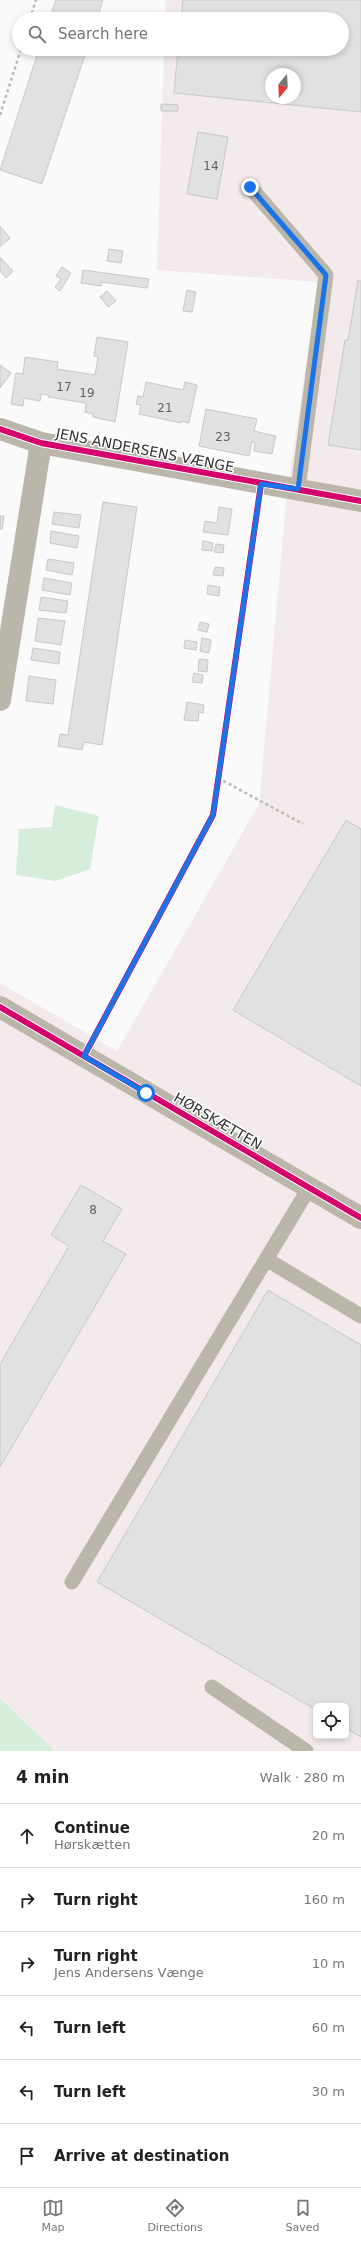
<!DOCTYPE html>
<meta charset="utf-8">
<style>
body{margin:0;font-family:"DejaVu Sans",sans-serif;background:#f2f2f2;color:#222}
.controls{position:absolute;right:12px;bottom:12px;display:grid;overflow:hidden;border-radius:6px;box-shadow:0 2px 6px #0003}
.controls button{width:36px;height:36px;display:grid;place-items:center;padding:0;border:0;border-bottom:1px solid #e0e0e0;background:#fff;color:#222;font:20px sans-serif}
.compass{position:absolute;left:265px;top:68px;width:36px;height:36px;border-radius:50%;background:#fff;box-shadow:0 2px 6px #0003;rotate:198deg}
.stop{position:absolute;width:12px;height:12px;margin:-9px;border:3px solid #1a73e8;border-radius:50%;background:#fff}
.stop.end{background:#1a73e8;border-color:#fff;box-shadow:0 1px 4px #0008}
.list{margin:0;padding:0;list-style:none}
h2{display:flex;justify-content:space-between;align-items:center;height:52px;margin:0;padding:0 16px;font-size:17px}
h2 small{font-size:13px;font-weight:400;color:#767676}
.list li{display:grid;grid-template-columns:26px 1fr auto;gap:12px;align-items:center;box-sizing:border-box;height:64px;padding:0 16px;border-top:1px solid #e0e0e0}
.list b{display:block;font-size:15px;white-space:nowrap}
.list p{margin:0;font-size:13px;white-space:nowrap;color:#767676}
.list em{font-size:13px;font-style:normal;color:#767676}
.icon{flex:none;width:22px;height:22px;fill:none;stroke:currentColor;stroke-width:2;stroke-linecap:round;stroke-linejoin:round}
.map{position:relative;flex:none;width:361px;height:1751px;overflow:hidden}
.search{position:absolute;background:#fff;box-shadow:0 2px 6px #0003;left:12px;right:12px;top:12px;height:44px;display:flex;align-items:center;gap:10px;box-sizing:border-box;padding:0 14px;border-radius:22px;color:#767676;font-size:15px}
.sheet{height:436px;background:#fff}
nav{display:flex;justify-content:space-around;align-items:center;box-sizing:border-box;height:56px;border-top:1px solid #e0e0e0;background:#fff;font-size:11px;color:#767676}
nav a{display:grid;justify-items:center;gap:2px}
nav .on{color:#79797a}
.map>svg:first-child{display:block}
.industrial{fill:#f3eaeb;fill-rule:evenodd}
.green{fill:#d6edda}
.building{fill:#e1e1e2;stroke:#c8c8c9;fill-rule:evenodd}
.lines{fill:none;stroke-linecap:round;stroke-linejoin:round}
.path{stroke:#bab9b3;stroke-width:2.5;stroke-dasharray:3 3;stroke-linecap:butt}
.service{stroke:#bbb6aa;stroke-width:15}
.minor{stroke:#bbb6aa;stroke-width:22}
.cycleway-casing{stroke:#fff;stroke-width:8}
.cycleway{stroke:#d6006c;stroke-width:6}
.route{stroke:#1a73e8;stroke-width:5}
.labels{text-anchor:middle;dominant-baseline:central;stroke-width:3;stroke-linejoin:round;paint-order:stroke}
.number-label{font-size:12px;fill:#606061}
.street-label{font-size:14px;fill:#343435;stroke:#fff}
</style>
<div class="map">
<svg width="361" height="1751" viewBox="0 0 361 1751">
<rect width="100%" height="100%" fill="#fafafb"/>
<path class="industrial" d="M 166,0 L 361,0 L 361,1751 L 55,1751 L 0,1697 L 0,983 L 117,1051 L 259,804 L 287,492 L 318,282 L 157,270 L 164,49 L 342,49 L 342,19 L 165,19 ZM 271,74 L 295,74 L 295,98 L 271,98 ZM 316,1706 L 346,1706 L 346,1736 L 316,1736 Z"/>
<path class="green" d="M 55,805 L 99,816 L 90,869 L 55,881 L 16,875 L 19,829 L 52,827 Z
M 0,1698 L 55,1751 L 0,1751 Z"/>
<path class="building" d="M 56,0 L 103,0 L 97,19 L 49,19 Z
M 183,0 L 361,0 L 361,112 L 174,93 L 178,49 L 342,49 L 342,19 L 181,19 ZM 271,74 L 295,74 L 295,98 L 271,98 Z
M 39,49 L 87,49 L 42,184 L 0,170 Z
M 161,104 L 178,105 L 178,111 L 161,111 Z
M 198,132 L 228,137 L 217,199 L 187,194 Z
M 0,226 L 10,238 L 0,247 Z
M 109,249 L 123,251 L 121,263 L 107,261 Z
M 0,257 L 13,271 L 6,278 L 0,271 Z
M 62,267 L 71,273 L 60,291 L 55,287 L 61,279 L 56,276 Z
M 83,270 L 149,279 L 147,288 L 101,282 L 101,286 L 81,283 Z
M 358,280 L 361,281 L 361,450 L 328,445 L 345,340 L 348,340 Z
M 187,290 L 196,292 L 192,312 L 183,311 Z
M 107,291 L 116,301 L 108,307 L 100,297 Z
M 97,337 L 128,342 L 115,422 L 93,417 L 93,414 L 85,412 L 86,403 L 48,397 L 49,395 L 41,394 L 40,401 L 24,398 L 23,406 L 11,404 L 16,373 L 23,374 L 25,357 L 58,362 L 57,369 L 95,375 L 98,357 L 94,356 Z
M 0,365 L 11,373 L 0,388 Z
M 146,382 L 183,390 L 185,382 L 197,385 L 189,423 L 181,421 L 181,423 L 139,414 L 141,405 L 136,404 L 138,396 L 143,397 Z
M 206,409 L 257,419 L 254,431 L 276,436 L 272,454 L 254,451 L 255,443 L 252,442 L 249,456 L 199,446 Z
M 103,502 L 137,507 L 102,745 L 84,742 L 82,750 L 58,746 L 60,734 L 68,735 Z
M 219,507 L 232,509 L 228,535 L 203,532 L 205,521 L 217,523 Z
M 54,512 L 81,515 L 79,528 L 52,524 Z
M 0,516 L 4,516 L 2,529 L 0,529 Z
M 51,531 L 79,536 L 77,548 L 50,543 Z
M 203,541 L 213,543 L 212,551 L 202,550 Z
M 216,544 L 224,545 L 223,553 L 214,552 Z
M 48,559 L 74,563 L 72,575 L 46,570 Z
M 215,567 L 224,568 L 223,576 L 213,575 Z
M 44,578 L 72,583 L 70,595 L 42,590 Z
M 208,585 L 220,587 L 219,596 L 207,594 Z
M 41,597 L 68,601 L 66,613 L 39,610 Z
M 38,618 L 65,621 L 61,645 L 35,641 Z
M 200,622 L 209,624 L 207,632 L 198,630 Z
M 202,638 L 211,640 L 209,653 L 200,651 Z
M 185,640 L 197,642 L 196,650 L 184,648 Z
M 33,648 L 60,652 L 59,664 L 31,660 Z
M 199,659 L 208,660 L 207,672 L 198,671 Z
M 194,673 L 203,675 L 202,683 L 192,682 Z
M 29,676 L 56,680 L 53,704 L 26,701 Z
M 187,702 L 204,705 L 203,713 L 199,712 L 198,721 L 184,720 Z
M 346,820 L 361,829 L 361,1086 L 233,1010 Z
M 81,1185 L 122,1209 L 103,1241 L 126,1254 L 0,1467 L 0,1364 L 69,1246 L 51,1235 Z
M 268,1290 L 361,1345 L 361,1737 L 346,1728 L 346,1706 L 316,1706 L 316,1710 L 97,1582 Z"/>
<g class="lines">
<path class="path" d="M 30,19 L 36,0
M 0,115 L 21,49
M 218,778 L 303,824"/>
<path class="service" d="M 250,187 L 326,275 L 298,489
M 266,1259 L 361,1316
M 72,1582 L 309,1188
M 212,1687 L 306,1751"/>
<path class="minor" d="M 0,429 L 41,443 L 361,501
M 0,700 L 41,443
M 0,1007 L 361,1218"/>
<g class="cycleway-casing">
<path id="cycleway" d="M 0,429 L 41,443 L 361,501
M 0,1007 L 361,1218
M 84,1056 L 213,815 L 261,484"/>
</g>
<use href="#cycleway" class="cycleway"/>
</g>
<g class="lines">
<path class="route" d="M 146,1093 L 84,1056 L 213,815 L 261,484 L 298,489 L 326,275 L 250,187"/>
</g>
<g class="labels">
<g class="number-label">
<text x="211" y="166">14</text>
<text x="64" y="387">17</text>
<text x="87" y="393">19</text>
<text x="165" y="408">21</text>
<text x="223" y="437">23</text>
<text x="93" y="1210">8</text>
</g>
<g class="street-label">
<text transform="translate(145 450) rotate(11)">JENS ANDERSENS VÆNGE</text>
<text transform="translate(218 1121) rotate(30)">HØRSKÆTTEN</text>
</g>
</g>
</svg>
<div class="controls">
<button><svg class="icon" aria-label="locate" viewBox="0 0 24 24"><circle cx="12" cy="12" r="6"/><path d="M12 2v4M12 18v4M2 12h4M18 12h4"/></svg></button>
</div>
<svg class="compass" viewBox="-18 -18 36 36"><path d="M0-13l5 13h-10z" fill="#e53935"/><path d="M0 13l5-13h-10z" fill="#767676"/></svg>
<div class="stop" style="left:146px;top:1093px"></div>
<div class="stop end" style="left:250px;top:187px"></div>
<div class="search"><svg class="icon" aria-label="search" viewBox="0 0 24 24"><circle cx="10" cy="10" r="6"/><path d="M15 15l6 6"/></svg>Search here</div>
</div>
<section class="sheet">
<h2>4 min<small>Walk · 280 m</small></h2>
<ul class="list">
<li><svg class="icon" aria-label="ahead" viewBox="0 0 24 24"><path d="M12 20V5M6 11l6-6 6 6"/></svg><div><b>Continue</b><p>Hørskætten</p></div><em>20 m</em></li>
<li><svg class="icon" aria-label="right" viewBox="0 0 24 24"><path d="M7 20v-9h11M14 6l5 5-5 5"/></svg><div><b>Turn right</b></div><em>160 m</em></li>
<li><svg class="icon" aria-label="right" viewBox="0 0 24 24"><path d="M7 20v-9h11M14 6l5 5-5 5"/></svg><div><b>Turn right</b><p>Jens Andersens Vænge</p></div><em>10 m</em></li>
<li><svg class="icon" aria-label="left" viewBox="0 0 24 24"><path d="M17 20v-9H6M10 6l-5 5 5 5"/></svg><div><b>Turn left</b></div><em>60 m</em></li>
<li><svg class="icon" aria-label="left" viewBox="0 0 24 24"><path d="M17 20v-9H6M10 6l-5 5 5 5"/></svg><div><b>Turn left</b></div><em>30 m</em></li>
<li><svg class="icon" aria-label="arrive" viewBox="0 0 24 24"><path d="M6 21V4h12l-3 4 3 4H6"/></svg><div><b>Arrive at destination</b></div></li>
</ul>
</section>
<nav>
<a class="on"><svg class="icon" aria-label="map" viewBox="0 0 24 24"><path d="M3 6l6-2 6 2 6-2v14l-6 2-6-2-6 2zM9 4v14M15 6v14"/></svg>Map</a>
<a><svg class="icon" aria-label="directions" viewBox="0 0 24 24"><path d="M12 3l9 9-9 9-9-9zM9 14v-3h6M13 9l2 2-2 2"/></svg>Directions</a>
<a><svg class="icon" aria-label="saved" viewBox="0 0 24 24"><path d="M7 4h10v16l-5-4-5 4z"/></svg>Saved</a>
</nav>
